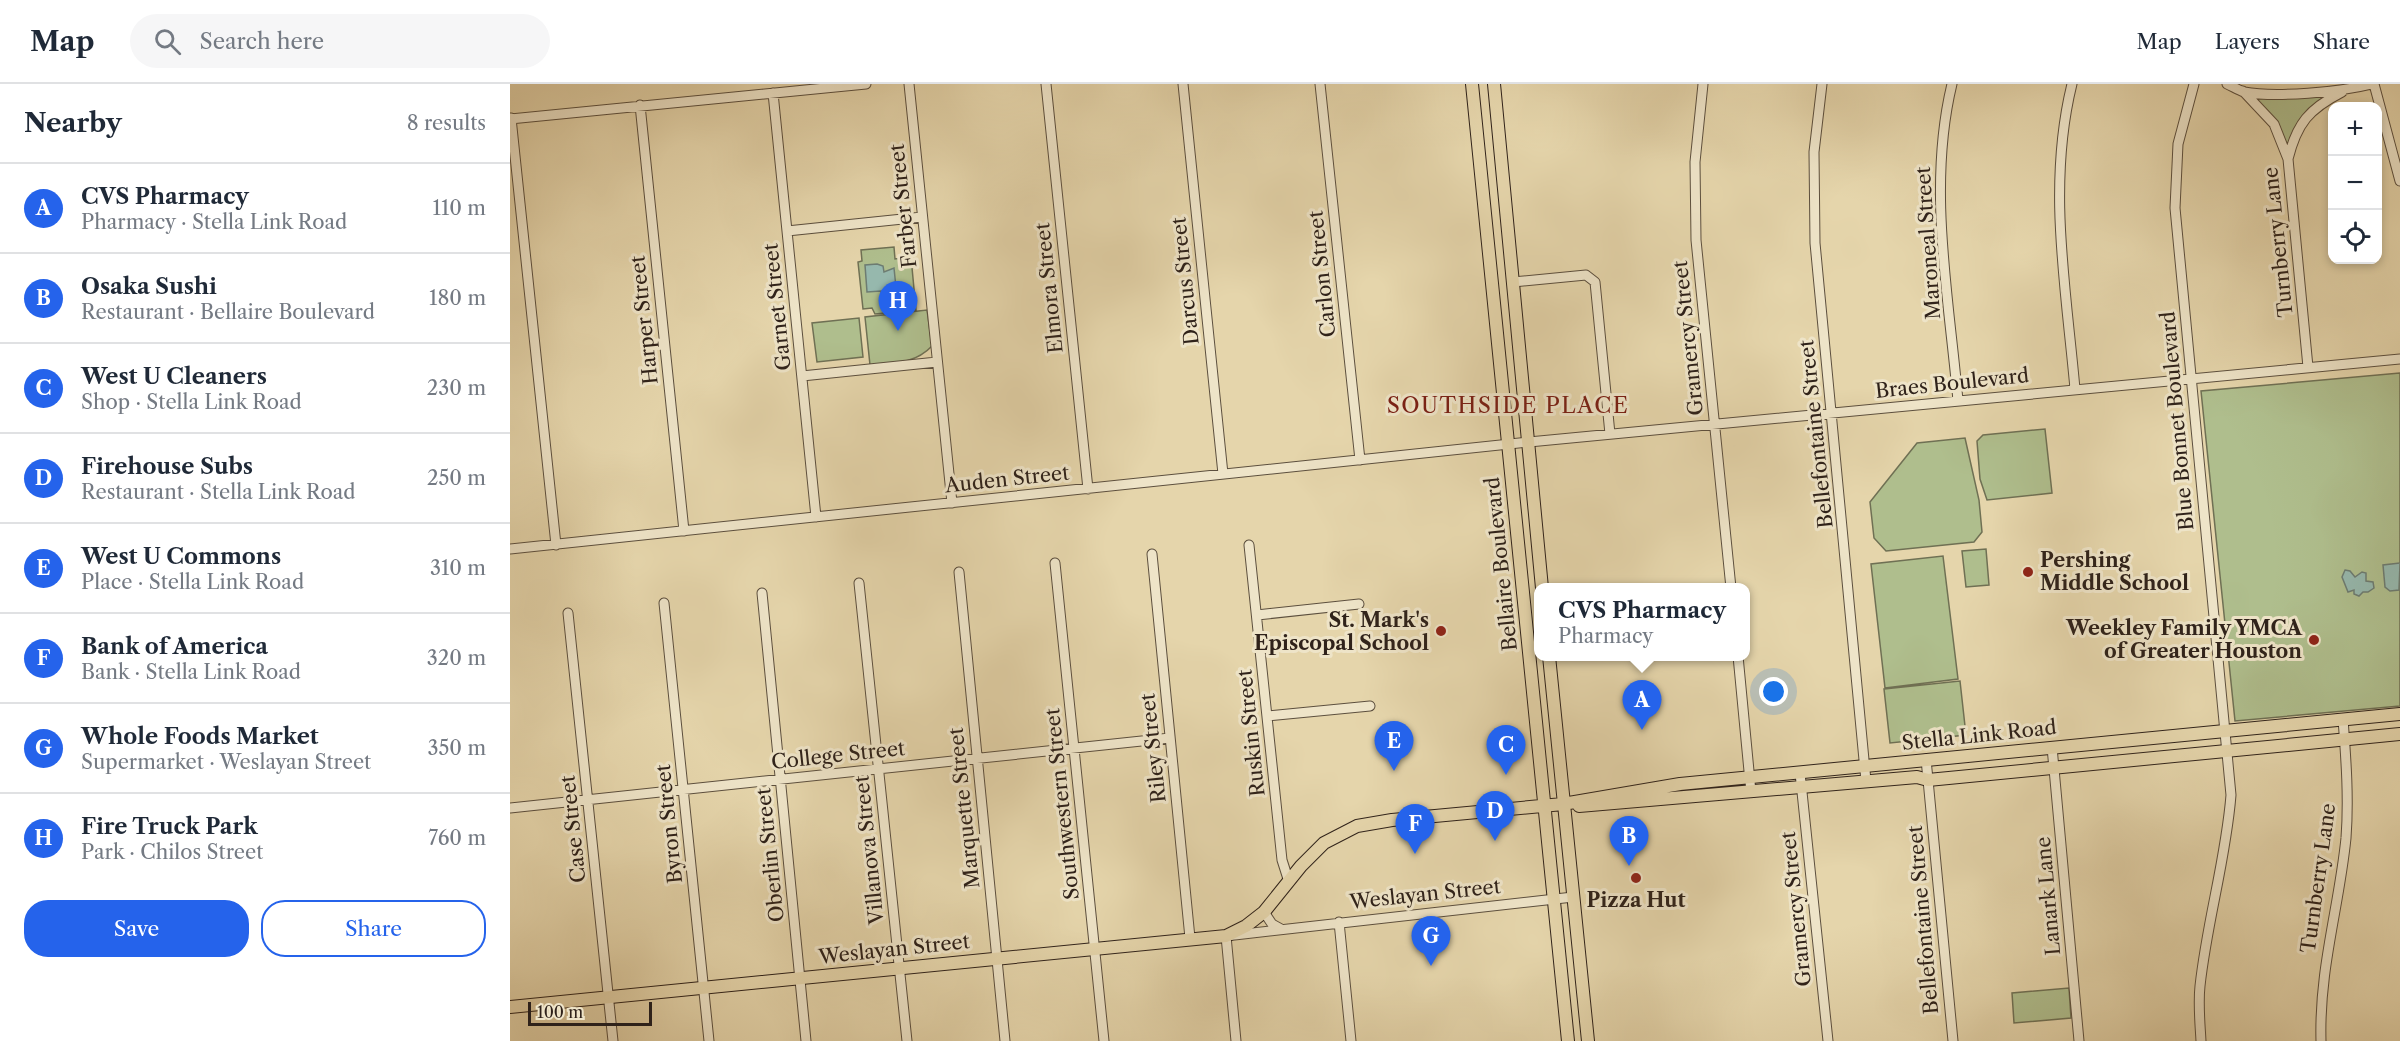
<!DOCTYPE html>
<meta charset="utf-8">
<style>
body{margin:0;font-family:"Libre Caslon Text",serif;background:#f6f6f7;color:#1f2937}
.controls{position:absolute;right:18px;top:18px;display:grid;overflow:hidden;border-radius:12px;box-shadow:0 3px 9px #0003}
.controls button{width:54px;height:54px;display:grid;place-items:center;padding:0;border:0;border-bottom:2px solid #e0e1e3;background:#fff;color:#1f2937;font:30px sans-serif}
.scale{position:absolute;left:18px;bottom:15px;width:124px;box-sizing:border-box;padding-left:6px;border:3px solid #2f221a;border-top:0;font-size:16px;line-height:21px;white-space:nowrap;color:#2f221a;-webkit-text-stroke:4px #eee4c8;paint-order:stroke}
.you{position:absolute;left:1264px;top:608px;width:21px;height:21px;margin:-15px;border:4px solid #fff;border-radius:50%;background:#1a73e8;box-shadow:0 0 0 9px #1a73e833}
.badge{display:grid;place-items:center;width:39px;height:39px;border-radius:50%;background:#2563eb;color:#fff;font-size:20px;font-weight:700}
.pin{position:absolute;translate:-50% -50px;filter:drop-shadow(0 2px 3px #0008)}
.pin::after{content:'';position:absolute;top:32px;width:21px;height:18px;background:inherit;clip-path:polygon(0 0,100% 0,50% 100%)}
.popup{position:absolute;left:1024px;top:499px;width:216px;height:78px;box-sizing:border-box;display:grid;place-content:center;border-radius:12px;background:#fff;filter:drop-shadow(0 2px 4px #0005);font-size:20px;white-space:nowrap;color:#747a83}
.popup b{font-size:22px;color:#1f2937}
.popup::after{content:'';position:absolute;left:50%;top:100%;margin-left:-12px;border:12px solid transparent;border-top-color:#fff}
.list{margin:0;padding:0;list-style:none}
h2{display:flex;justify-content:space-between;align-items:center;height:78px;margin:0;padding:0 24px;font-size:26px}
h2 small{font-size:20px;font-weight:400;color:#747a83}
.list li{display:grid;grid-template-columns:39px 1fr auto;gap:18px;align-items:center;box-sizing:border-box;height:90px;padding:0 24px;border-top:2px solid #e0e1e3}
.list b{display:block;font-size:22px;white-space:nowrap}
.list p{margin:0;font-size:20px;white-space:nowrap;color:#747a83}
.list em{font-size:20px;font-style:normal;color:#747a83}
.actions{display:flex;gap:12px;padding:18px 24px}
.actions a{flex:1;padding:14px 0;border:2px solid #2563eb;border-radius:24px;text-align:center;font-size:21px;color:#2563eb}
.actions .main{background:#2563eb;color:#fff}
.icon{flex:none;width:33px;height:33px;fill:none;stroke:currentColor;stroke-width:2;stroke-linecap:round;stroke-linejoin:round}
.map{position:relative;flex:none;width:1890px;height:957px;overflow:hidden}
header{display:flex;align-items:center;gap:36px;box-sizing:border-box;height:84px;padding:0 30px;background:#fff;border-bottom:2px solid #e0e1e3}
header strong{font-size:28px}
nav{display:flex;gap:33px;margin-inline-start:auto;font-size:21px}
.search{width:420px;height:54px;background:#f6f6f7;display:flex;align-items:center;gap:15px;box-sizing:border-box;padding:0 21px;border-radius:33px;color:#747a83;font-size:22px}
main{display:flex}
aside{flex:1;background:#fff}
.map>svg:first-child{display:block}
.green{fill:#afbe8d;stroke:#6f7054;stroke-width:1.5}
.water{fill:#96b8ad;stroke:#6d7c72;stroke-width:1.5}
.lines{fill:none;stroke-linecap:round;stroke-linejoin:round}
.minor-casing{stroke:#5c4f3e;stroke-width:11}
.major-casing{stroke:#2f221a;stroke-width:14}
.minor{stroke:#eee4c8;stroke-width:9}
.major{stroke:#e5d5ab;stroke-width:12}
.poi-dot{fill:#8f2418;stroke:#eee4c8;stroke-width:2}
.labels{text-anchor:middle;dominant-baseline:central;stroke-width:6;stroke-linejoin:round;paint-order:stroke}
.street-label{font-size:20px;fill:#2f221a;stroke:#eee4c8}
.poi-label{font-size:20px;font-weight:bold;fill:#2f221a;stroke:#eee4c8;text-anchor:end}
.quarter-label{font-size:22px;letter-spacing:1.5px;fill:#7a1f14;stroke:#eee4c8}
</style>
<header>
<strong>Map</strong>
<div class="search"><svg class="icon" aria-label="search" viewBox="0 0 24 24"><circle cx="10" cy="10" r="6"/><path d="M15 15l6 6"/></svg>Search here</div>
<nav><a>Map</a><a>Layers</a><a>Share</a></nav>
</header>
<main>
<aside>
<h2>Nearby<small>8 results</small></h2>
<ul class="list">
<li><span class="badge">A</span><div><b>CVS Pharmacy</b><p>Pharmacy · Stella Link Road</p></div><em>110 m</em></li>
<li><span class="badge">B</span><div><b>Osaka Sushi</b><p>Restaurant · Bellaire Boulevard</p></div><em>180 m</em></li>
<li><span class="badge">C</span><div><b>West U Cleaners</b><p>Shop · Stella Link Road</p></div><em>230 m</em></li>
<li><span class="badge">D</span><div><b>Firehouse Subs</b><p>Restaurant · Stella Link Road</p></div><em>250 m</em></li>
<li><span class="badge">E</span><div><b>West U Commons</b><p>Place · Stella Link Road</p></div><em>310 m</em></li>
<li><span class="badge">F</span><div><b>Bank of America</b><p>Bank · Stella Link Road</p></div><em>320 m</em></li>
<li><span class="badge">G</span><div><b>Whole Foods Market</b><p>Supermarket · Weslayan Street</p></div><em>350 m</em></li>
<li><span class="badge">H</span><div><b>Fire Truck Park</b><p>Park · Chilos Street</p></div><em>760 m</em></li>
</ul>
<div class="actions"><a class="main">Save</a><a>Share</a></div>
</aside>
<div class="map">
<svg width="1890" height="957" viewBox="0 0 1890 957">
<rect width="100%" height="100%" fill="#e5d5ab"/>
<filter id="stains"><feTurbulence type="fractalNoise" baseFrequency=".00333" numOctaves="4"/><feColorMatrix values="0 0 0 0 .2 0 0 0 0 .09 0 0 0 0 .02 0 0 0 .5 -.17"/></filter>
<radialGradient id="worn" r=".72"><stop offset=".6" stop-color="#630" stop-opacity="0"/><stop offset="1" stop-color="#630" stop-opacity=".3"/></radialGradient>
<path class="green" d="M 1834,7 L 1801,27 L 1778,75 L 1771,56 L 1733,8 Z
M 384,163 L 385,175 L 401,173 L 406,226 L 365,230 L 362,224 L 353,225 L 348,178 L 352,177 L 351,166 Z
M 417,226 L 422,262 C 405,280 384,279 360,281 L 355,233 Z
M 349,234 L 353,273 L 307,278 L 302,239 Z
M 1890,289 L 1890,622 L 1725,637 L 1691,307 Z
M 1535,345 L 1542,409 L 1477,416 L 1470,395 L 1467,357 L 1473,351 Z
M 1455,354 L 1469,416 L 1472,448 L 1464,458 L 1376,467 L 1364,454 L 1360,418 L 1407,359 Z
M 1476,465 L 1479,501 L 1456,503 L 1452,467 Z
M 1433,472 L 1448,595 L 1375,604 L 1361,480 Z
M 1450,597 L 1456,651 L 1380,659 L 1374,605 Z
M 1559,904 L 1561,934 L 1504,939 L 1502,909 Z"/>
<path class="water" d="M 367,180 L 373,182 L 374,188 L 384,184 L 387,213 L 372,215 L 371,207 L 357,208 L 355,181 Z
M 1890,479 L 1889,506 L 1880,507 L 1875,503 L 1873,481 Z
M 1835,486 L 1840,487 L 1845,493 L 1852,488 L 1856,489 L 1856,497 L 1863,498 L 1864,504 L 1858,508 L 1853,508 L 1849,512 L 1844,510 L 1844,506 L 1838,508 L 1832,493 Z"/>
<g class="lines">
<g class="minor-casing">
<path id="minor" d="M 399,0 L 442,419
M 536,0 L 578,405
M 673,0 L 713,390
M 810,0 L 850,376
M 1193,0 L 1185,78 L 1186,156 L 1221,504
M 1312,0 L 1304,68 L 1305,159 L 1356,697
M 1442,0 C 1417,103 1439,213 1448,317
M 1562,0 C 1537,101 1556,203 1565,305
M 1684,0 L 1668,60 L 1665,124 L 1721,711 C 1716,775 1697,837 1690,902 C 1688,920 1690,939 1691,957
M 1717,0 C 1722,2 1728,6 1734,8 C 1766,14 1830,8 1862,0
M 1864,0 L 1890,97
M 1733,7 L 1764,40 L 1778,75 L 1798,283
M 263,9 L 306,433
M 130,21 L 174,447
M 1,34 L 46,461
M 0,35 L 356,0
M 1778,75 C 1787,39 1799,25 1832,8
M 277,147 L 412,133
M 1003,198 L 1076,191 L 1085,198 L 1100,350
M 292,292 L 427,278
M 739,461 L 772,776 L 779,798
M 0,465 L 1019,358 L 1890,275
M 642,470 L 680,854
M 545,479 L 594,957
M 449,488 L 495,957
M 349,499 L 397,957
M 252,509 L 296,957
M 154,519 L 199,957
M 58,529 L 103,957
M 747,531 L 849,520
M 1228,572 L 1241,708
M 757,632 L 860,622
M 1542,663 L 1569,957
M 1416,675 L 1443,957
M 1290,689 L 1318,957
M 0,724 L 660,654
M 754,828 L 762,840 L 771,845
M 829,838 L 841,957
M 726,957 L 716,852 L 1063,813
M 1811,957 C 1809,884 1829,824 1836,754 C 1839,714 1836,675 1833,635"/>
</g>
<g class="major-casing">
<path id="major" d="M 962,0 L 1058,957
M 984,0 L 1032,504
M 1039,572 L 1078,957
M 1069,722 L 1407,693 L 1418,696 L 1890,650
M 0,923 L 716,852 L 736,842 L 754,828 L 791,782 L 814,759 L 847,742 L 882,736 L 1053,720 L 1170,700 L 1890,630"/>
</g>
<use href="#minor" class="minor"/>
<use href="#major" class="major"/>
</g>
<g class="poi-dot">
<circle cx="1518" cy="488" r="6"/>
<circle cx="931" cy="547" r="6"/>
<circle cx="1804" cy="556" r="6"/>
<circle cx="1126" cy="794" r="6"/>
</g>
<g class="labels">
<g class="street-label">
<text transform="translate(393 122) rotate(-96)">Farber Street</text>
<text transform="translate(1768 158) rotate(-96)">Turnberry Lane</text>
<text transform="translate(1418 159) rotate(-94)">Maroneal Street</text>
<text transform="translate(812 190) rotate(-96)">Carlon Street</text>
<text transform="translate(675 197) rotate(-96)">Darcus Street</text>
<text transform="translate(539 204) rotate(-96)">Elmora Street</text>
<text transform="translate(267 223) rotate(-96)">Garnet Street</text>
<text transform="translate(134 236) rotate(-96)">Harper Street</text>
<text transform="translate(1178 254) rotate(-96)">Gramercy Street</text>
<text transform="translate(1442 299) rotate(-6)">Braes Boulevard</text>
<text transform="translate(1667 337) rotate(-95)">Blue Bonnet Boulevard</text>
<text transform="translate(1306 350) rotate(-96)">Bellefontaine Street</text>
<text transform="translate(497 395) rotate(-6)">Auden Street</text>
<text transform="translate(991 480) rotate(-96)">Bellaire Boulevard</text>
<text transform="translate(741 649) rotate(-96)">Ruskin Street</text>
<text transform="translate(1469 651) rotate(-6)">Stella Link Road</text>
<text transform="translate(643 664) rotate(-96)">Riley Street</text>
<text transform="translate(328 671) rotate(-6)">College Street</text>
<text transform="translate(552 720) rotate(-96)">Southwestern Street</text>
<text transform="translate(454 724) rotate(-96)">Marquette Street</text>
<text transform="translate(159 740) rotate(-96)">Byron Street</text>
<text transform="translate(63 745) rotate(-96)">Case Street</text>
<text transform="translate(359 766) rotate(-96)">Villanova Street</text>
<text transform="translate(260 771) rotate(-96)">Oberlin Street</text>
<text transform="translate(1808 794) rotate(-82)">Turnberry Lane</text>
<text transform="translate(915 810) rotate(-6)">Weslayan Street</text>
<text transform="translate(1538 812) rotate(-95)">Lanark Lane</text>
<text transform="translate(1286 825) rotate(-96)">Gramercy Street</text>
<text transform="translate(1413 836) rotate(-95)">Bellefontaine Street</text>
<text transform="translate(384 865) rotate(-6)">Weslayan Street</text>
</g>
<g class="poi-label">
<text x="1530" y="476" text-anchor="start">Pershing<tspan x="1530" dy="23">Middle School</tspan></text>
<text x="919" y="536">St. Mark's<tspan x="919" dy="23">Episcopal School</tspan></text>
<text x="1792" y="544">Weekley Family YMCA<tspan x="1792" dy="23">of Greater Houston</tspan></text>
<text x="1126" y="816" text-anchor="middle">Pizza Hut</text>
</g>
<g class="quarter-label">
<text x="998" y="321">SOUTHSIDE PLACE</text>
</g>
</g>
<rect width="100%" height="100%" filter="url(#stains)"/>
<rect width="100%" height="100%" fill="url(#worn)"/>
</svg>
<div class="controls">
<button>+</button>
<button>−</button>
<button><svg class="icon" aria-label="locate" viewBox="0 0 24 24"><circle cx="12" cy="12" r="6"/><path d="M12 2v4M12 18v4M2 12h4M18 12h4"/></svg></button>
</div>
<div class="scale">100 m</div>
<div class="you"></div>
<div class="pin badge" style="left:1132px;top:646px">A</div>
<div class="popup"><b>CVS Pharmacy</b>Pharmacy</div>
<div class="pin badge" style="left:1119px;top:782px">B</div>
<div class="pin badge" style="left:996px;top:691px">C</div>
<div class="pin badge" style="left:985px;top:757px">D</div>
<div class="pin badge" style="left:884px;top:687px">E</div>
<div class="pin badge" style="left:905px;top:770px">F</div>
<div class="pin badge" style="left:921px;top:882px">G</div>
<div class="pin badge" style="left:388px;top:247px">H</div>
</div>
</main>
